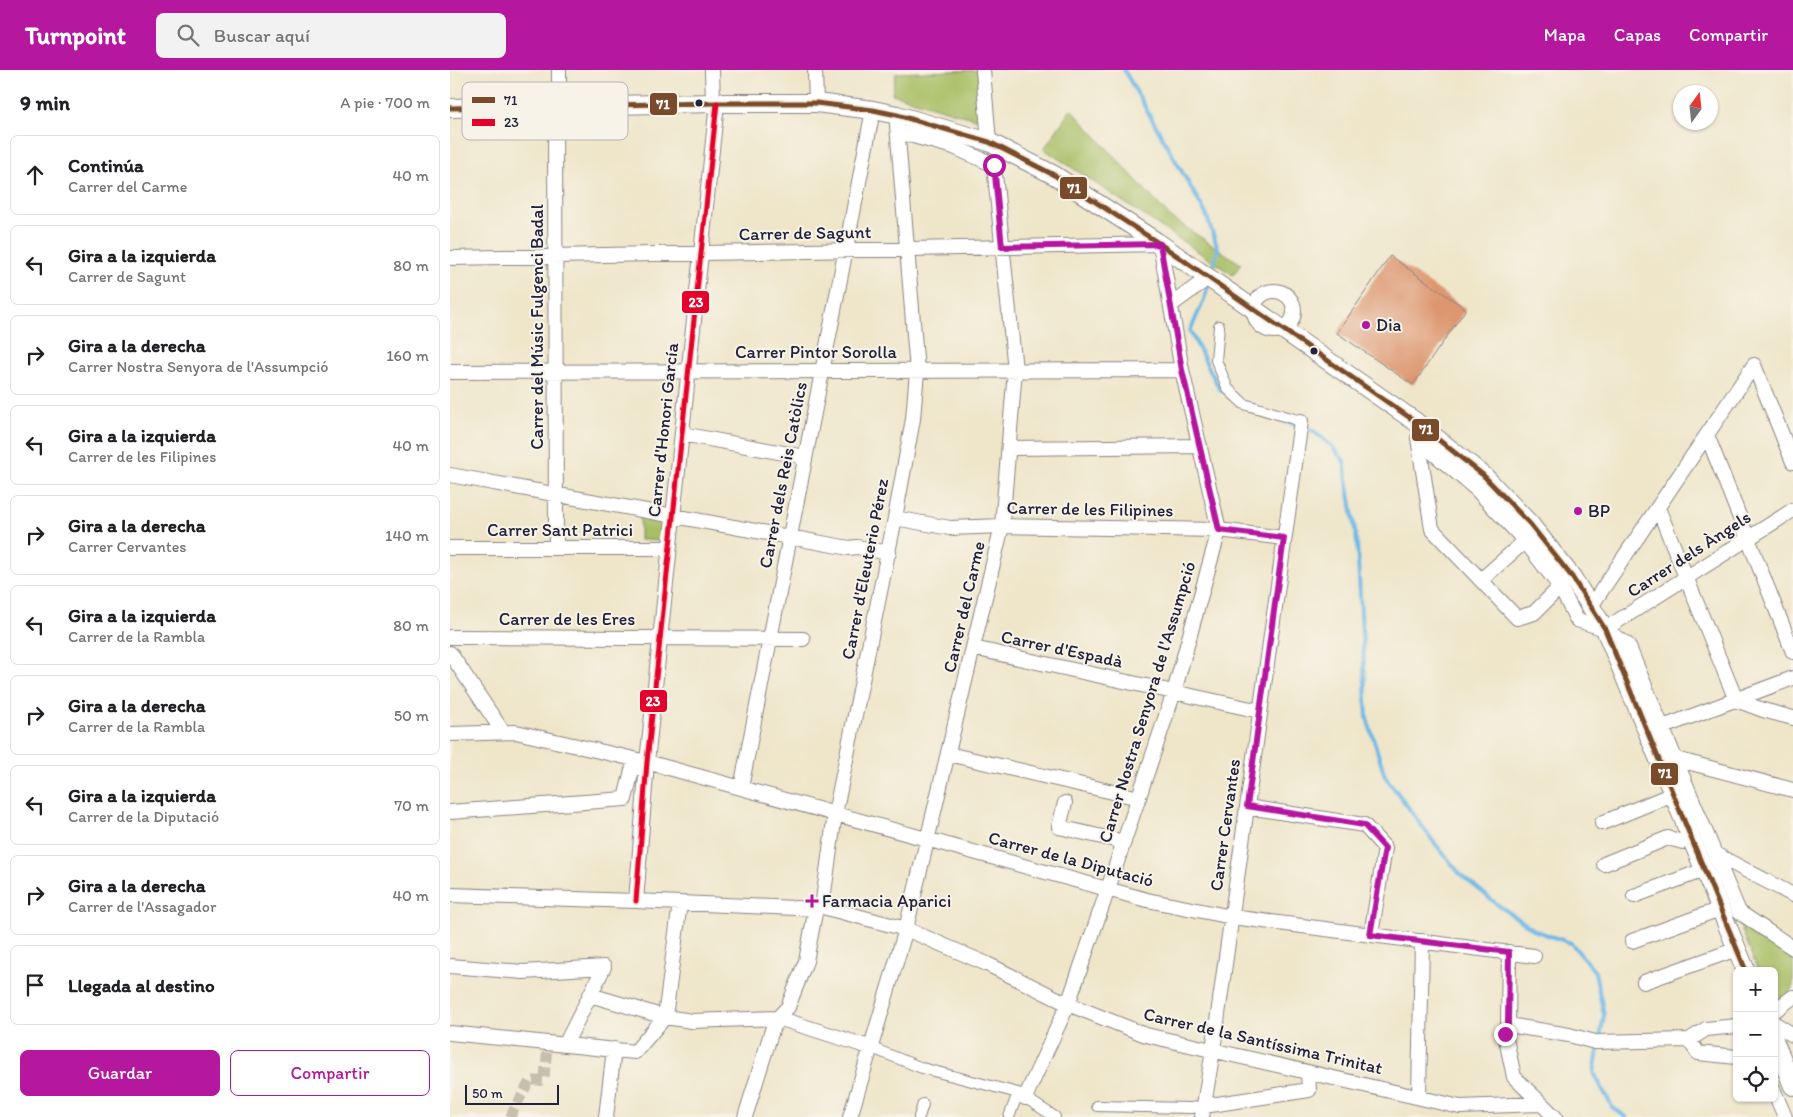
<!DOCTYPE html>
<html lang="es">
<meta charset="utf-8">
<style>
body{margin:0;font-family:Itim,sans-serif;background:#f2f2f2;color:#202124}
.controls{position:absolute;right:15px;bottom:15px;display:grid;overflow:hidden;border-radius:8px;box-shadow:0 1px 4px #0004}
.controls button{width:45px;height:45px;display:grid;place-items:center;padding:0;border:0;border-bottom:1px solid #e0e0e0;background:#fff;color:#202124;font:25px sans-serif}
.compass{position:absolute;left:1223px;top:15px;width:45px;height:45px;border-radius:50%;background:#fff;box-shadow:0 1px 4px #0004;rotate:15deg}
.scale{position:absolute;left:15px;bottom:12px;width:94px;box-sizing:border-box;padding-left:5px;border:2px solid #22223b;border-top:0;font-size:14px;line-height:18px;white-space:nowrap;color:#22223b;-webkit-text-stroke:4px #f7f3e8;paint-order:stroke}
.stop{position:absolute;width:15px;height:15px;margin:-11px;border:4px solid #b5179e;border-radius:50%;background:#fff}
.stop.end{background:#b5179e;border-color:#fff;box-shadow:0 1px 5px #0008}
.list{margin:0;padding:0;list-style:none}
h2{display:flex;justify-content:space-between;align-items:center;height:65px;margin:0;padding:0 20px;font-size:21px}
h2 small{font-size:16px;font-weight:400;color:#757577}
.list li{display:grid;grid-template-columns:32px 1fr auto;gap:15px;align-items:center;box-sizing:border-box;height:80px;margin:0 10px 10px;padding:0 10px;border:1px solid #e0e0e0;border-radius:8px}
.list b{display:block;font-size:19px;white-space:nowrap}
.list p{margin:0;font-size:16px;white-space:nowrap;color:#757577}
.list em{font-size:16px;font-style:normal;color:#757577}
.actions{display:flex;gap:10px;padding:15px 20px}
.actions a{flex:1;padding:11px 0;border:1px solid #b5179e;border-radius:8px;text-align:center;font-size:18px;color:#b5179e}
.actions .main{background:#b5179e;color:#fff}
.icon{flex:none;width:28px;height:28px;fill:none;stroke:currentColor;stroke-width:2;stroke-linecap:round;stroke-linejoin:round}
.map{position:relative;flex:none;width:1343px;height:1047px;overflow:hidden}
header{display:flex;align-items:center;gap:30px;box-sizing:border-box;height:70px;padding:0 25px;background:#b5179e;color:#fff}
header strong{font-size:24px}
nav{display:flex;gap:28px;margin-inline-start:auto;font-size:18px}
.search{width:350px;height:45px;background:#f2f2f2;display:flex;align-items:center;gap:12px;box-sizing:border-box;padding:0 18px;border-radius:8px;color:#757577;font-size:19px}
main{display:flex}
aside{flex:1;background:#fff}
.map>svg:first-child{display:block}
.green{fill:#a7be63;stroke:#64704f}
.lines{fill:none;stroke-linecap:round;stroke-linejoin:round}
.stream{stroke:#6eb8e6;stroke-width:4}
.building{fill:#dd9670}
.pedestrian-tunnel{stroke:#c6bfad;stroke-width:10;stroke-dasharray:10 5;stroke-linecap:butt}
.pedestrian-casing{stroke:#888482;stroke-width:12}
.minor-casing{stroke:#888482;stroke-width:16}
.tertiary-casing{stroke:#888482;stroke-width:20}
.pedestrian{stroke:#fff;stroke-width:10}
.minor{stroke:#fff;stroke-width:14}
.tertiary{stroke:#fff;stroke-width:18}
.bus-1-casing{stroke:#f7f3e8;stroke-width:9}
.bus-2-casing{stroke:#f7f3e8;stroke-width:9}
.bus-1{stroke:#7a4b2a;stroke-width:5}
.bus-2{stroke:#e4002b;stroke-width:5}
.route{stroke:#b5179e;stroke-width:6}
.bus-dot{fill:#22223b;stroke:#f7f3e8;stroke-width:2}
.poi-dot{fill:#b5179e;stroke:#f7f3e8;stroke-width:2}
.labels{text-anchor:middle;dominant-baseline:central;stroke-width:4;stroke-linejoin:round;paint-order:stroke}
.street-label{font-size:18px;fill:#22223b;stroke:#f7f3e8}
.poi-label{font-size:18px;fill:#22223b;stroke:#f7f3e8;text-anchor:start}
.key{fill:#f7f3e8;stroke:#b7b4b4;stroke-width:1}
.key-label{font-size:14px;fill:#22223b}
.line-badge{stroke:#f7f3e8;stroke-width:2}
.badge-label{font-size:14px;text-anchor:middle;font-weight:bold;fill:#fff}
</style>
<header>
<strong>Turnpoint</strong>
<div class="search"><svg class="icon" aria-label="search" viewBox="0 0 24 24"><circle cx="10" cy="10" r="6"/><path d="M15 15l6 6"/></svg>Buscar aquí</div>
<nav><a>Mapa</a><a>Capas</a><a>Compartir</a></nav>
</header>
<main>
<aside>
<h2>9 min<small>A pie · 700 m</small></h2>
<ul class="list">
<li><svg class="icon" aria-label="ahead" viewBox="0 0 24 24"><path d="M12 20V5M6 11l6-6 6 6"/></svg><div><b>Continúa</b><p>Carrer del Carme</p></div><em>40 m</em></li>
<li><svg class="icon" aria-label="left" viewBox="0 0 24 24"><path d="M17 20v-9H6M10 6l-5 5 5 5"/></svg><div><b>Gira a la izquierda</b><p>Carrer de Sagunt</p></div><em>80 m</em></li>
<li><svg class="icon" aria-label="right" viewBox="0 0 24 24"><path d="M7 20v-9h11M14 6l5 5-5 5"/></svg><div><b>Gira a la derecha</b><p>Carrer Nostra Senyora de l'Assumpció</p></div><em>160 m</em></li>
<li><svg class="icon" aria-label="left" viewBox="0 0 24 24"><path d="M17 20v-9H6M10 6l-5 5 5 5"/></svg><div><b>Gira a la izquierda</b><p>Carrer de les Filipines</p></div><em>40 m</em></li>
<li><svg class="icon" aria-label="right" viewBox="0 0 24 24"><path d="M7 20v-9h11M14 6l5 5-5 5"/></svg><div><b>Gira a la derecha</b><p>Carrer Cervantes</p></div><em>140 m</em></li>
<li><svg class="icon" aria-label="left" viewBox="0 0 24 24"><path d="M17 20v-9H6M10 6l-5 5 5 5"/></svg><div><b>Gira a la izquierda</b><p>Carrer de la Rambla</p></div><em>80 m</em></li>
<li><svg class="icon" aria-label="right" viewBox="0 0 24 24"><path d="M7 20v-9h11M14 6l5 5-5 5"/></svg><div><b>Gira a la derecha</b><p>Carrer de la Rambla</p></div><em>50 m</em></li>
<li><svg class="icon" aria-label="left" viewBox="0 0 24 24"><path d="M17 20v-9H6M10 6l-5 5 5 5"/></svg><div><b>Gira a la izquierda</b><p>Carrer de la Diputació</p></div><em>70 m</em></li>
<li><svg class="icon" aria-label="right" viewBox="0 0 24 24"><path d="M7 20v-9h11M14 6l5 5-5 5"/></svg><div><b>Gira a la derecha</b><p>Carrer de l'Assagador</p></div><em>40 m</em></li>
<li><svg class="icon" aria-label="arrive" viewBox="0 0 24 24"><path d="M6 21V4h12l-3 4 3 4H6"/></svg><div><b>Llegada al destino</b></div></li>
</ul>
<div class="actions"><a class="main">Guardar</a><a>Compartir</a></div>
</aside>
<div class="map">
<svg width="1343" height="1047" viewBox="0 0 1343 1047">
<rect width="100%" height="100%" fill="#f7f3e8"/>
<filter id="ink" filterUnits="userSpaceOnUse"><feTurbulence type="fractalNoise" baseFrequency=".02" numOctaves="2"/><feDisplacementMap in="SourceGraphic" scale="10" xChannelSelector="R" yChannelSelector="G"/><feConvolveMatrix kernelMatrix="1 2 1 2 8 2 1 2 1" color-interpolation-filters="sRGB"/></filter>
<filter id="wash" filterUnits="userSpaceOnUse"><feTurbulence type="fractalNoise" baseFrequency=".0096" numOctaves="4" result="noise"/><feDisplacementMap in="SourceGraphic" scale="20" xChannelSelector="R" yChannelSelector="G"/><feGaussianBlur stdDeviation="1.12" result="paint"/><feColorMatrix in="noise" values="0 0 0 0 0 0 0 0 0 0 0 0 0 0 0 0 0 1.4 0 .05"/><feComposite in="paint" operator="in"/></filter>
<g filter="url(#wash)">
<rect width="100%" height="100%" fill="#efe6ca"/>
<path class="green" d="M 530,0 L 532,51 L 442,24 L 446,3 Z
M 621,39 L 720,147 L 791,194 L 783,205 L 594,79 Z
M 190,445 L 215,450 L 213,471 L 190,470 Z
M 1287,848 L 1343,884 L 1343,919 L 1324,934 L 1324,901 L 1308,901 Z"/>
<g class="lines">
<path class="stream" d="M 674,0 L 756,144 L 768,179 L 761,203
M 759,212 L 754,230 L 740,261 L 769,318 L 776,323
M 831,350 L 862,360 L 882,376 L 894,391 L 907,473 L 917,648 L 935,706 L 983,771 L 1010,804 L 1048,835 L 1086,861 L 1121,873 L 1145,902 L 1154,945 L 1144,1003 L 1162,1037 L 1176,1047"/>
</g>
<g id="blocks">
<path class="building" d="M 940,186 L 1016,239 L 963,315 L 887,263 Z"/>
</g>
</g>
<g filter="url(#ink)">
<use href="#blocks" fill-opacity="0" stroke="#888482" stroke-width="1"/>
<g class="lines">
<path class="pedestrian-tunnel" d="M 60,1047 L 80,1010 L 94,1011 L 98,973"/>
<g class="pedestrian-casing">
<path id="pedestrian" d="M 769,256 L 766,290 L 778,319 L 794,334 L 851,351
M 422,978 L 472,998 L 568,1023 L 605,1047
M 647,1036 L 741,1038 L 754,1036
M 469,1047 L 473,1034
M 559,1047 L 568,1023"/>
</g>
<g class="minor-casing">
<path id="minor" d="M 109,0 L 109,36
M 262,0 L 263,33
M 365,0 L 366,33
M 533,0 L 539,72
M 105,36 L 106,478
M 0,188 L 710,174 L 732,300 L 769,460 L 724,622 L 658,819 L 618,934 L 575,1028
M804 241a20 20 0 1 1 40 0a20 20 0 1 1-40 0Z
M 721,235 L 758,208
M 1304,295 L 1343,392
M 0,302 L 732,300
M 232,364 L 355,387
M 1257,365 L 1343,582
M 968,368 L 982,459 L 1067,548 L 1084,543 L 1110,517
M 969,371 L 1027,420 L 1075,471 L 1110,517 L 1127,550 L 1155,559 L 1178,575 L 1289,842 L 1343,878
M 559,378 L 750,376
M 0,405 L 399,478 L 407,477 L 439,483
M 1208,438 L 1286,630
M 445,448 L 500,458 L 552,456 L 769,460 L 834,468
M 0,478 L 219,478
M 1031,510 L 1075,471
M 1141,536 L 1304,295
M 1155,559 L 1343,440
M 0,567 L 353,569
M 523,578 L 810,641
M 0,583 L 53,662
M 1286,630 L 1313,640 L 1343,648
M 1213,657 L 1343,608
M 0,664 L 66,662 L 197,692 L 697,830 L 782,847 L 1084,886
M 498,684 L 689,728
M 1226,689 L 1343,720
M 291,718 L 423,40
M 615,733 L 609,757 L 674,772
M 797,737 L 914,755 L 935,778 L 921,865
M 0,742 L 175,729 L 182,700 L 197,692
M 1152,753 L 1223,724
M 1265,784 L 1343,825
M 1154,794 L 1218,768 L 1233,772 L 1241,768
M 0,825 L 186,831 L 368,839
M 1184,826 L 1254,800
M 186,831 L 197,692 L 267,33
M 369,836 L 456,859 L 537,894 L 618,934 L 696,965 L 1010,1037 L 1090,1034
M 1182,871 L 1270,839
M 1059,882 L 1058,955 L 1055,964 L 1064,1007 L 1105,1047
M 0,896 L 73,902 L 154,897 L 115,975
M 1194,912 L 1287,879
M 140,925 L 215,947 L 230,833
M 1324,941 L 1343,927
M 1324,953 L 1343,965
M 1058,955 L 1119,965 L 1145,972 L 1239,970 L 1256,959 L 1287,956
M 0,963 L 185,982 L 215,947 L 242,951 L 328,948 L 422,978
M 1239,970 L 1248,983 L 1287,987
M 1324,1021 L 1335,1047
M 969,1027 L 972,871
M 754,1036 L 859,1020 L 858,1002
M 156,1047 L 164,979
M 295,1047 L 322,960 L 328,948 L 338,937 L 356,891 L 365,843 L 373,830 L 385,744 L 445,448 L 463,349 L 467,301 L 447,55
M 400,1047 L 456,859 L 552,456 L 565,300 L 544,95 L 504,77 L 448,62
M 752,1047 L 763,980 L 851,351"/>
</g>
<g class="tertiary-casing">
<path id="tertiary" d="M 0,38 L 267,33 L 366,33 L 423,40 L 447,45 L 539,72 L 604,105 L 710,174 L 966,352 L 1033,405 L 1080,454 L 1122,507 L 1155,559 L 1296,901
M 1324,970 L 1343,1016"/>
</g>
<use href="#pedestrian" class="pedestrian"/>
<use href="#minor" class="minor"/>
<use href="#tertiary" class="tertiary"/>
<g class="bus-1-casing">
<path id="bus-1" d="M 0,38 L 267,33 L 366,33 L 423,40 L 447,45 L 539,72 L 604,105 L 710,174 L 966,352 L 1033,405 L 1080,454 L 1122,507 L 1155,559 L 1296,901"/>
</g>
<g class="bus-2-casing">
<path id="bus-2" d="M 186,831 L 197,692 L 267,33"/>
</g>
<use href="#bus-1" class="bus-1"/>
<use href="#bus-2" class="bus-2"/>
</g>
</g>
<g class="lines" filter="url(#ink)">
<path class="route" d="M 544,95 L 552,177 L 710,174 L 732,300 L 769,460 L 834,468 L 797,736 L 914,755 L 935,778 L 920,865 L 1059,882 L 1058,954 L 1055,964"/>
</g>
<g class="bus-dot">
<circle cx="249" cy="33" r="4.5"/>
<circle cx="864" cy="281" r="4.5"/>
</g>
<g class="poi-dot">
<circle cx="916" cy="255" r="5"/>
<circle cx="1128" cy="441" r="5"/>
<path d="M359.5 823.5h5v5h5v5h-5v5h-5v-5h-5v-5h5z"/>
</g>
<g class="labels">
<g class="street-label">
<text transform="translate(355 163) rotate(-1)">Carrer de Sagunt</text>
<text transform="translate(87 257) rotate(-90)">Carrer del Músic Fulgenci Badal</text>
<text x="366" y="282">Carrer Pintor Sorolla</text>
<text transform="translate(213 360) rotate(-84)">Carrer d'Honori García</text>
<text transform="translate(333 405) rotate(-79)">Carrer dels Reis Catòlics</text>
<text transform="translate(640 439) rotate(1)">Carrer de les Filipines</text>
<text x="110" y="460">Carrer Sant Patrici</text>
<text transform="translate(1239 484) rotate(-33)">Carrer dels Àngels</text>
<text transform="translate(415 499) rotate(-79)">Carrer d'Eleuterio Pérez</text>
<text transform="translate(514 537) rotate(-77)">Carrer del Carme</text>
<text x="117" y="549">Carrer de les Eres</text>
<text transform="translate(612 579) rotate(12)">Carrer d'Espadà</text>
<text transform="translate(697 632) rotate(-73)">Carrer Nostra Senyora de l'Assumpció</text>
<text transform="translate(775 755) rotate(-82)">Carrer Cervantes</text>
<text transform="translate(621 789) rotate(15)">Carrer de la Diputació</text>
<text transform="translate(813 971) rotate(13)">Carrer de la Santíssima Trinitat</text>
</g>
<g class="poi-label">
<text x="926" y="255">Dia</text>
<text x="1138" y="441">BP</text>
<text x="372" y="831">Farmacia Aparici</text>
</g>
</g>
<rect x="12" y="12" width="166" height="58" rx="8" class="key"/>
<rect x="22" y="27" width="23" height="6" fill="#7a4b2a"/>
<rect x="22" y="49" width="23" height="7" fill="#e4002b"/>
<g class="key-label">
<text x="54" y="35">71</text>
<text x="54" y="57">23</text>
</g>
<g class="line-badge">
<rect x="199" y="22" width="29" height="24" rx="5" fill="#7a4b2a"/>
<rect x="609" y="106" width="29" height="24" rx="5" fill="#7a4b2a"/>
<rect x="231" y="220" width="29" height="24" rx="5" fill="#e4002b"/>
<rect x="961" y="348" width="29" height="24" rx="5" fill="#7a4b2a"/>
<rect x="189" y="619" width="29" height="24" rx="5" fill="#e4002b"/>
<rect x="1200" y="692" width="29" height="24" rx="5" fill="#7a4b2a"/>
</g>
<g class="badge-label">
<text x="213" y="39">71</text>
<text x="624" y="123">71</text>
<text x="246" y="237">23</text>
<text x="976" y="364">71</text>
<text x="203" y="636">23</text>
<text x="1215" y="708">71</text>
</g>
</svg>
<div class="controls">
<button>+</button>
<button>−</button>
<button><svg class="icon" aria-label="locate" viewBox="0 0 24 24"><circle cx="12" cy="12" r="6"/><path d="M12 2v4M12 18v4M2 12h4M18 12h4"/></svg></button>
</div>
<svg class="compass" viewBox="-18 -18 36 36"><path d="M0-13l5 13h-10z" fill="#e53935"/><path d="M0 13l5-13h-10z" fill="#757577"/></svg>
<div class="scale">50 m</div>
<div class="stop" style="left:544px;top:95px"></div>
<div class="stop end" style="left:1055px;top:964px"></div>
</div>
</main>
